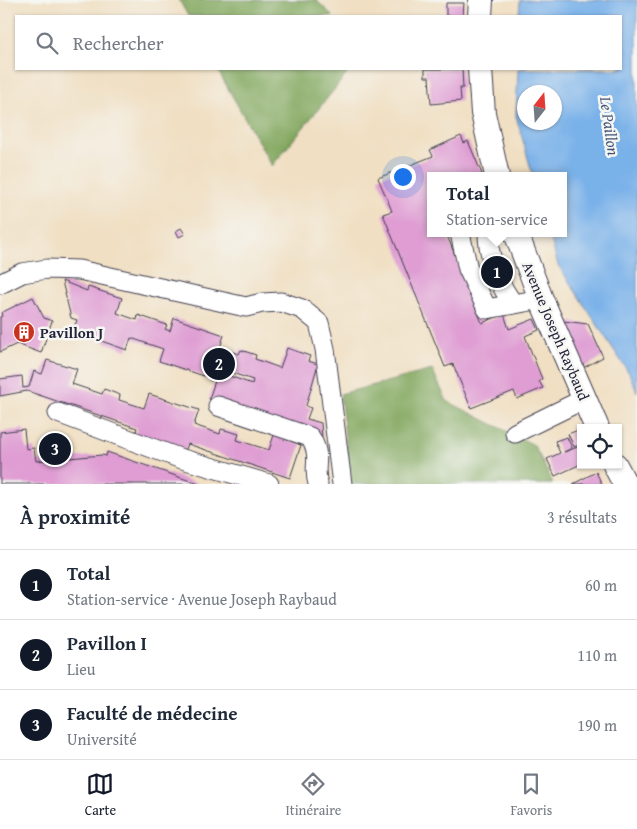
<!DOCTYPE html>
<html lang="fr">
<meta charset="utf-8">
<style>
body{margin:0;font-family:"Gentium Book Plus",serif;background:#f2f2f3;color:#1f2937}
.controls{position:absolute;right:15px;bottom:15px;display:grid;overflow:hidden;border-radius:0px;box-shadow:0 1px 4px #0004}
.controls button{width:45px;height:45px;display:grid;place-items:center;padding:0;border:0;border-bottom:1px solid #e0e1e3;background:#fff;color:#1f2937;font:25px sans-serif}
.compass{position:absolute;left:517px;top:85px;width:45px;height:45px;border-radius:50%;background:#fff;box-shadow:0 1px 4px #0004;rotate:17deg}
.you{position:absolute;left:402px;top:176px;width:18px;height:18px;margin:-12px;border:4px solid #fff;border-radius:50%;background:#1a73e8;box-shadow:0 0 0 8px #1a73e833}
.badge{display:grid;place-items:center;width:32px;height:32px;border-radius:50%;background:#111827;color:#fff;font-size:16px;font-weight:700}
.pin{position:absolute;translate:-50% -50%;border:2px solid #fff;box-shadow:0 1px 5px #0006}
.popup{position:absolute;left:427px;top:172px;width:140px;height:65px;box-sizing:border-box;display:grid;place-content:center;border-radius:0px;background:#fff;filter:drop-shadow(0 1px 4px #0005);font-size:16px;white-space:nowrap;color:#747a83}
.popup b{font-size:19px;color:#1f2937}
.popup::after{content:'';position:absolute;left:50%;top:100%;margin-left:-10px;border:10px solid transparent;border-top-color:#fff}
.list{margin:0;padding:0;list-style:none}
h2{display:flex;justify-content:space-between;align-items:center;height:65px;margin:0;padding:0 20px;font-size:21px}
h2 small{font-size:16px;font-weight:400;color:#747a83}
.list li{display:grid;grid-template-columns:32px 1fr auto;gap:15px;align-items:center;box-sizing:border-box;height:70px;padding:0 20px;border-top:1px solid #e0e1e3}
.list b{display:block;font-size:19px;white-space:nowrap}
.list p{margin:0;font-size:16px;white-space:nowrap;color:#747a83}
.list em{font-size:16px;font-style:normal;color:#747a83}
.icon{flex:none;width:28px;height:28px;fill:none;stroke:currentColor;stroke-width:2;stroke-linecap:round;stroke-linejoin:round}
.map{position:relative;flex:none;width:637px;height:484px;overflow:hidden}
.search{position:absolute;background:#fff;box-shadow:0 1px 4px #0004;left:15px;right:15px;top:15px;height:55px;display:flex;align-items:center;gap:12px;box-sizing:border-box;padding:0 18px;border-radius:0px;color:#747a83;font-size:19px}
.sheet{height:275px;background:#fff}
nav{display:flex;justify-content:space-around;align-items:center;box-sizing:border-box;height:70px;border-top:1px solid #e0e1e3;background:#fff;font-size:14px;color:#747a83}
nav a{display:grid;justify-items:center;gap:2px}
nav .on{color:#111827}
.map>svg:first-child{display:block}
.forest{fill:#80a65b;stroke:#51644b}
.water{fill:#79b1e9;stroke:#4e6a92;fill-rule:evenodd}
.building{fill:#df9dd3}
.lines{fill:none;stroke-linecap:round;stroke-linejoin:round}
.minor-casing{stroke:#413e4f;stroke-width:21}
.major-casing{stroke:#413e4f;stroke-width:26}
.minor{stroke:#fff;stroke-width:19}
.major{stroke:#fff;stroke-width:24}
.labels{text-anchor:middle;dominant-baseline:central;stroke-width:5;stroke-linejoin:round;paint-order:stroke}
.street-label{font-size:15px;fill:#22223b;stroke:#f6f6f2}
.poi-label{font-size:15px;font-weight:bold;fill:#22223b;stroke:#f6f6f2;text-anchor:start}
.water-label{font-size:16px;font-style:italic;fill:#405478;stroke:#f6f6f2}
</style>
<div class="map">
<svg width="637" height="484" viewBox="0 0 637 484">
<rect width="100%" height="100%" fill="#f6f6f2"/>
<filter id="ink" filterUnits="userSpaceOnUse"><feTurbulence type="fractalNoise" baseFrequency=".02" numOctaves="2"/><feDisplacementMap in="SourceGraphic" scale="10" xChannelSelector="R" yChannelSelector="G"/><feConvolveMatrix kernelMatrix="1 2 1 2 8 2 1 2 1" color-interpolation-filters="sRGB"/></filter>
<filter id="wash" filterUnits="userSpaceOnUse"><feTurbulence type="fractalNoise" baseFrequency=".0096" numOctaves="4" result="noise"/><feDisplacementMap in="SourceGraphic" scale="20" xChannelSelector="R" yChannelSelector="G"/><feGaussianBlur stdDeviation="1.12" result="paint"/><feColorMatrix in="noise" values="0 0 0 0 0 0 0 0 0 0 0 0 0 0 0 0 0 1.4 0 .05"/><feComposite in="paint" operator="in"/></filter>
<g filter="url(#wash)">
<rect width="100%" height="100%" fill="#f0dfc2"/>
<path class="forest" d="M 179,0 L 316,0 L 333,16 L 188,16 Z
M 217,69 L 351,69 L 272,166 Z
M 432,370 L 447,401 L 534,445 L 553,483 L 552,484 L 351,484 L 340,394 Z"/>
<path class="water" d="M 520,0 L 637,0 L 637,392 L 629,373 L 558,265 L 549,233 L 563,233 L 563,176 L 533,176 L 516,116 L 518,69 L 621,69 L 621,16 L 519,16 ZM 524,92 L 554,92 L 554,122 L 524,122 Z"/>
<g id="blocks">
<path class="building" d="M 446,3 L 464,3 L 463,16 L 446,16 Z
M 425,69 L 462,69 L 463,88 L 460,88 L 461,101 L 431,104 L 429,77 L 425,77 Z
M 461,136 L 464,143 L 468,141 L 482,174 L 478,176 L 431,176 L 431,233 L 446,233 L 482,323 L 504,314 L 509,329 L 534,319 L 539,330 L 525,336 L 542,379 L 539,381 L 543,388 L 517,399 L 514,391 L 471,408 L 453,364 L 445,367 L 383,214 L 392,211 L 378,178 L 433,156 L 430,150 Z
M 181,228 L 185,234 L 179,237 L 176,231 Z
M 62,281 L 87,291 L 88,287 L 122,298 L 117,313 L 137,320 L 138,315 L 167,325 L 165,329 L 170,331 L 174,318 L 224,335 L 220,348 L 239,354 L 241,350 L 256,355 L 255,359 L 280,368 L 287,348 L 310,356 L 308,361 L 318,364 L 306,406 L 311,408 L 307,419 L 321,423 L 322,438 L 209,399 L 218,372 L 252,384 L 253,380 L 214,367 L 213,371 L 215,372 L 212,381 L 209,380 L 210,378 L 159,361 L 163,349 L 131,338 L 127,350 L 73,331 L 77,320 L 71,318 Z
M 33,297 L 44,318 L 52,321 L 41,353 L 17,344 L 0,352 L 0,317 L 2,316 L 1,313 Z
M 563,321 L 588,324 L 603,357 L 583,368 Z
M 47,360 L 77,369 L 72,384 L 102,394 L 104,389 L 120,395 L 119,400 L 144,408 L 149,394 L 199,410 L 194,425 L 220,434 L 221,429 L 239,434 L 237,440 L 269,450 L 274,435 L 301,445 L 290,478 L 188,444 L 183,457 L 133,441 L 137,428 L 27,391 L 0,396 L 0,379 L 22,376 L 23,388 L 29,387 L 34,371 L 42,374 Z
M 24,429 L 26,449 L 34,448 L 36,461 L 102,455 L 106,456 L 107,452 L 199,484 L 0,484 L 0,432 Z
M 581,429 L 581,444 L 574,447 L 568,434 Z
M 567,437 L 572,448 L 564,452 L 581,446 L 581,464 L 555,476 L 547,459 L 560,453 L 555,441 Z
M 596,472 L 602,484 L 573,484 Z"/>
</g>
</g>
<g filter="url(#ink)">
<use href="#blocks" fill-opacity="0" stroke="#413e4f" stroke-width="1"/>
<g class="lines">
<g class="minor-casing">
<path id="minor" d="M 460,233 L 468,269 L 487,309 L 541,299
M 488,233 C 488,256 499,287 514,304
M 0,284 L 22,273 L 47,269 L 79,270 L 246,307 L 262,303 L 281,302 L 302,309 L 319,323 L 325,349 L 342,484
M 218,406 L 310,437 C 323,457 312,466 318,484
M 58,413 L 179,458 L 269,484
M 515,433 L 584,399"/>
</g>
<g class="major-casing">
<path id="major" d="M 480,16 L 481,0
M 480,69 L 483,113 L 497,176
M 516,233 L 541,299 L 597,428
M 615,465 L 625,484"/>
</g>
<use href="#minor" class="minor"/>
<use href="#major" class="major"/>
</g>
</g>
<defs>
<g id="building-disc" transform="scale(1.125)"><circle r="9.5" fill="#c8321e" stroke="#f6f6f2"/><path d="M-4-6H4V6H1V3H-1V6H-4ZM-2.5-4.3h1.7v1.8h-1.7ZM.8-4.3h1.7v1.8H.8ZM-2.5-1h1.7V.8h-1.7ZM.8-1h1.7V.8H.8Z" fill="#fff"/></g>
</defs>
<g fill-rule="evenodd">
<use href="#building-disc" x="24" y="332"/>
</g>
<g class="labels">
<g class="street-label">
<text transform="translate(556 331) rotate(67)">Avenue Joseph Raybaud</text>
</g>
<g class="poi-label">
<text x="40" y="332">Pavillon J</text>
</g>
<g class="water-label">
<text transform="translate(610 126) rotate(82)">Le Paillon</text>
</g>
</g>
</svg>
<div class="controls">
<button><svg class="icon" aria-label="locate" viewBox="0 0 24 24"><circle cx="12" cy="12" r="6"/><path d="M12 2v4M12 18v4M2 12h4M18 12h4"/></svg></button>
</div>
<svg class="compass" viewBox="-18 -18 36 36"><path d="M0-13l5 13h-10z" fill="#e53935"/><path d="M0 13l5-13h-10z" fill="#747a83"/></svg>
<div class="you"></div>
<div class="pin badge" style="left:497px;top:272px">1</div>
<div class="popup"><b>Total</b>Station-service</div>
<div class="pin badge" style="left:219px;top:364px">2</div>
<div class="pin badge" style="left:55px;top:449px">3</div>
<div class="search"><svg class="icon" aria-label="search" viewBox="0 0 24 24"><circle cx="10" cy="10" r="6"/><path d="M15 15l6 6"/></svg>Rechercher</div>
</div>
<section class="sheet">
<h2>À proximité<small>3 résultats</small></h2>
<ul class="list">
<li><span class="badge">1</span><div><b>Total</b><p>Station-service · Avenue Joseph Raybaud</p></div><em>60 m</em></li>
<li><span class="badge">2</span><div><b>Pavillon I</b><p>Lieu</p></div><em>110 m</em></li>
<li><span class="badge">3</span><div><b>Faculté de médecine</b><p>Université</p></div><em>190 m</em></li>
</ul>
</section>
<nav>
<a class="on"><svg class="icon" aria-label="map" viewBox="0 0 24 24"><path d="M3 6l6-2 6 2 6-2v14l-6 2-6-2-6 2zM9 4v14M15 6v14"/></svg>Carte</a>
<a><svg class="icon" aria-label="directions" viewBox="0 0 24 24"><path d="M12 3l9 9-9 9-9-9zM9 14v-3h6M13 9l2 2-2 2"/></svg>Itinéraire</a>
<a><svg class="icon" aria-label="saved" viewBox="0 0 24 24"><path d="M7 4h10v16l-5-4-5 4z"/></svg>Favoris</a>
</nav>
